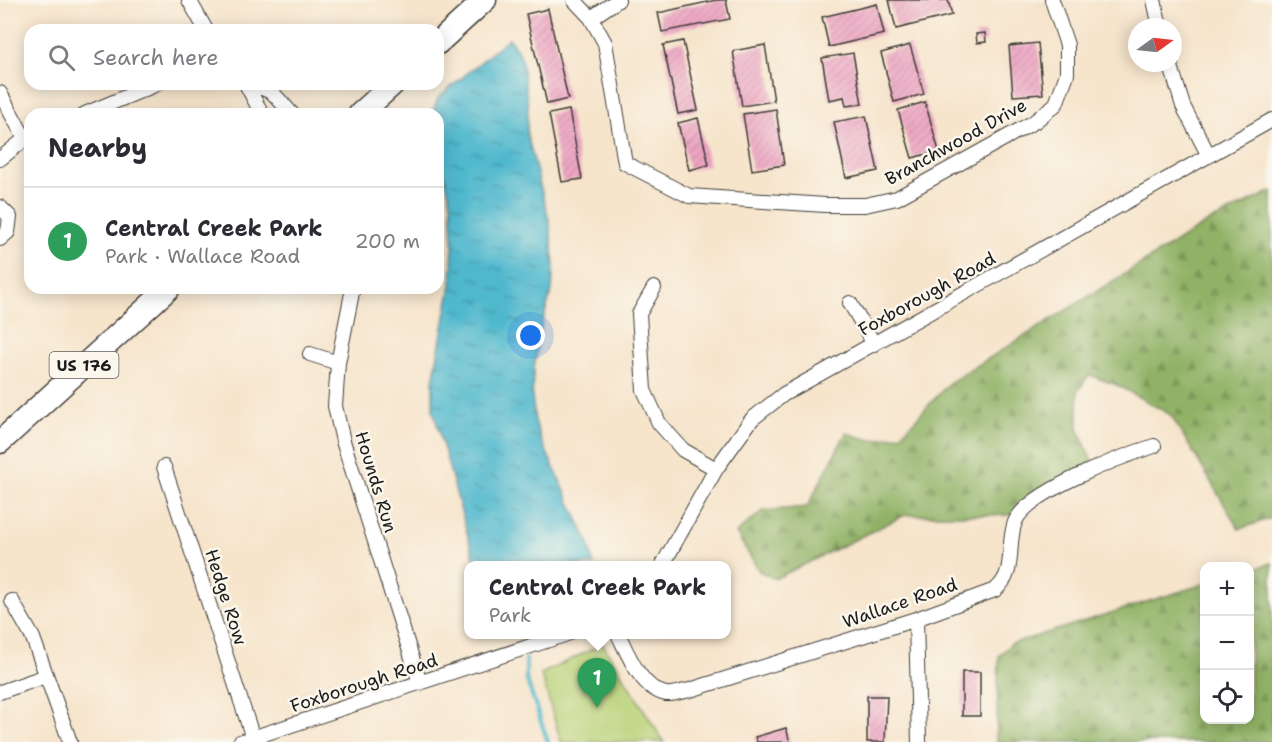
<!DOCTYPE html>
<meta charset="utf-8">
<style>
body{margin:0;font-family:"Shantell Sans",sans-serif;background:#f2f2f3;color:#2b2b33}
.controls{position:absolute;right:18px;bottom:18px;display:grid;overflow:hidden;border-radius:12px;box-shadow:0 3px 15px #0003}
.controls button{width:54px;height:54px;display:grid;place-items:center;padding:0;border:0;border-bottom:2px solid #e1e1e2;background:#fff;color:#2b2b33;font:30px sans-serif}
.compass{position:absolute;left:1128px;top:18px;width:54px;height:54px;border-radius:50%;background:#fff;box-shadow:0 3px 15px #0003;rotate:75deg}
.you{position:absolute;left:531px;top:336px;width:21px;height:21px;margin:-15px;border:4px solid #fff;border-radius:50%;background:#1a73e8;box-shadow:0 0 0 9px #1a73e833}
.badge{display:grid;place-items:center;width:39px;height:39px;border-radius:50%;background:#d1495b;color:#fff;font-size:20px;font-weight:700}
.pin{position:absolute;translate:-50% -50px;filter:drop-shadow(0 2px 3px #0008)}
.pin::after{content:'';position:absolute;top:32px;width:21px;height:18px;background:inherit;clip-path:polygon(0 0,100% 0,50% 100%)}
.popup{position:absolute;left:464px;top:561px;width:267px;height:78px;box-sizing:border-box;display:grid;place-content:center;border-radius:12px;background:#fff;filter:drop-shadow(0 2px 4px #0005);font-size:20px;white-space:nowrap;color:#7c7c81}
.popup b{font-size:22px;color:#2b2b33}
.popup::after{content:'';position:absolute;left:50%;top:100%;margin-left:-12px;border:12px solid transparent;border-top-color:#fff}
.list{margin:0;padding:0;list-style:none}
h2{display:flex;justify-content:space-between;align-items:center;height:78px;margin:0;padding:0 24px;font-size:26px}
h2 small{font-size:20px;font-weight:400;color:#7c7c81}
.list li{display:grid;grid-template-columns:39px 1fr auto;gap:18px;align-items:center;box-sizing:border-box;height:108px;padding:0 24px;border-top:2px solid #e1e1e2}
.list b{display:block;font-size:22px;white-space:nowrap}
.list p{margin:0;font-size:20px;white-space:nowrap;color:#7c7c81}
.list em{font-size:20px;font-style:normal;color:#7c7c81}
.icon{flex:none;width:33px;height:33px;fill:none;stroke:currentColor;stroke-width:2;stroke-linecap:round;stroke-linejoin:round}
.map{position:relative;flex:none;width:1272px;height:742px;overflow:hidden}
.search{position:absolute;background:#fff;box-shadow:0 3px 15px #0003;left:24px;top:24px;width:420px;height:66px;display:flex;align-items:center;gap:15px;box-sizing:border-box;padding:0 21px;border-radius:18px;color:#7c7c81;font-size:22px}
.panel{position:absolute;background:#fff;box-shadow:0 3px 15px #0003;left:24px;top:108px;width:420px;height:186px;border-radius:18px}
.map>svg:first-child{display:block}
.green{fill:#b7d075;stroke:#6a7648;stroke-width:1.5}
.forest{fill:url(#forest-firs);stroke:#566741;stroke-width:1.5}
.water{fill:url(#water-ripples);stroke:#366a74;stroke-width:1.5}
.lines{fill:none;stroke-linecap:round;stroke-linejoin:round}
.stream{stroke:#4fb8cd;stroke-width:4}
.building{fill:url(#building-hatch)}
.street-casing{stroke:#3d3a36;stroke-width:16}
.primary-casing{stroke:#3d3a36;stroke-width:25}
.street{stroke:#fff;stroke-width:14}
.primary{stroke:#fff;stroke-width:22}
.labels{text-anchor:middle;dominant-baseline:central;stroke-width:5;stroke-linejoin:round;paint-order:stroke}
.shield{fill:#fbf7ec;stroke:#5f5e5a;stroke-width:1.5}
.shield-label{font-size:16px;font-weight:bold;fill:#1c1c1c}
.street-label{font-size:18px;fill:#1c1c1c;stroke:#fbf7ec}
</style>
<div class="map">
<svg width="1272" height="742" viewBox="0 0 1272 742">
<defs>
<pattern id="forest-firs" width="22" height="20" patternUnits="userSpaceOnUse" patternTransform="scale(1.5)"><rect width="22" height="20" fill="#91b266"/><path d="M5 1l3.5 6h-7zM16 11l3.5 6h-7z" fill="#7c9858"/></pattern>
<pattern id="water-ripples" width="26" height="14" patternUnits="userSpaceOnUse" patternTransform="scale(1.5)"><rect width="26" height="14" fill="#4fb8cd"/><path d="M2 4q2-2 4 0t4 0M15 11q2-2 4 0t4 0" fill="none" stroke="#4195a6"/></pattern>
<pattern id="building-hatch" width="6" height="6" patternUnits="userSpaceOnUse" patternTransform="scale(1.5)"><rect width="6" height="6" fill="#eda6c3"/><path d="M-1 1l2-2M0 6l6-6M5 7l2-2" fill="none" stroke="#cb8ea7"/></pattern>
</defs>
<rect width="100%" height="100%" fill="#fbf7ec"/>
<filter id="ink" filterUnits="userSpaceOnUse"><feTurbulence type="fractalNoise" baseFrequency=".0167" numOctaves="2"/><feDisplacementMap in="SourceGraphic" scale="12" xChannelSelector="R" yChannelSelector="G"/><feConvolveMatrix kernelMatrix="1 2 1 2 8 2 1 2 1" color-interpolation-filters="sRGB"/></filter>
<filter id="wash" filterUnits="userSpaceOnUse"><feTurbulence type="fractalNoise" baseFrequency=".008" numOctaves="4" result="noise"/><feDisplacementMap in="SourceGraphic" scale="24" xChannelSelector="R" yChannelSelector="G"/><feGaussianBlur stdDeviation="1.35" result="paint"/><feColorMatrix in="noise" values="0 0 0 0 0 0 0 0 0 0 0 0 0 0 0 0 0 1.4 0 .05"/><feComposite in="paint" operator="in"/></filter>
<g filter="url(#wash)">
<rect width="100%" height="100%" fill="#f6e4cb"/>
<path class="green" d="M 603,644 L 664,742 L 561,742 L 541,674 Z"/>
<path class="forest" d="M 1272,191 L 1272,518 L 1239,529 L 1171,415 L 1117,385 L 1089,375 L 1078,391 L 1078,428 L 1093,463 L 1010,515 L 905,515 L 775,579 L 759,571 L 736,533 L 763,511 L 807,507 L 846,433 L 871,440 L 901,435 L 949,383 L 1205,224 Z
M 1272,563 L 1272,742 L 996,742 L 999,656 L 1011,644 L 1204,584 L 1204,720 L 1250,720 L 1250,570 Z"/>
<path class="water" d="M 509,38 L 521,56 L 528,105 L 527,134 L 550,224 L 554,265 L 552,290 L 542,323 L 534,368 L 532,396 L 535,421 L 542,442 L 588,541 L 594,565 L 476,565 L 433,410 L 433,381 L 451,284 L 453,242 L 451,204 L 438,148 L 438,114 L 432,114 L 438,98 Z"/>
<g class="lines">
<path class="stream" d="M 526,659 L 526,678 L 548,742"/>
</g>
<g id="blocks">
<path class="building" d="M 716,0 L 726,0 L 730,19 L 662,32 L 658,13 Z
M 889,0 L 948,0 L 952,15 L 896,29 Z
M 877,4 L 884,34 L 829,47 L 822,17 Z
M 548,9 L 568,99 L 547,104 L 526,14 Z
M 985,33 L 986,42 L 977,43 L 976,34 Z
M 683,41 L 698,110 L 678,114 L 663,45 Z
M 1038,43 L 1043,94 L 1013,96 L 1009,46 Z
M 765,45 L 774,101 L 742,106 L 733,51 Z
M 910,45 L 924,94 L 894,102 L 881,53 Z
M 853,53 L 862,104 L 846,106 L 844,97 L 829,100 L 822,58 Z
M 925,102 L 939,151 L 912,158 L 898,110 Z
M 776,109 L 784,165 L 752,170 L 743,114 Z
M 569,110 L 582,179 L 562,182 L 549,114 Z
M 866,116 L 878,171 L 846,178 L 834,122 Z
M 698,118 L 709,165 L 689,170 L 678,123 Z
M 962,672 L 980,672 L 980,716 L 962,716 Z
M 867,696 L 887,696 L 885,742 L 867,742 Z
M 786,728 L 790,742 L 757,742 L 755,737 Z"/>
</g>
</g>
<g filter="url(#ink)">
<use href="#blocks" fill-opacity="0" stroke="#3d3a36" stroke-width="1.5"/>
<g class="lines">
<g class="street-casing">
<path id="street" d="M 189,0 L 206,30
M 574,0 L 591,18 L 605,43 L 625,163 L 689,196 L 825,205 L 865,205 L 897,198 L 1034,122 L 1056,104 L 1067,74 L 1067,45 L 1052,0
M 1154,0 L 1160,27
M 591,18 L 618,0
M 1170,63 L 1183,106 L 1209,156
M 246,84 L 262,114
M 252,84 L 272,92 L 292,114
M 0,93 L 24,137
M 85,114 L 157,84
M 0,159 L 30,135
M 0,207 L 10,217 L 8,232 L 0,239
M 353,288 L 338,363 L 335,406 L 343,441 L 420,683
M 654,288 L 639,314 L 644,390 L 659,423 L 683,450 L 716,469
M 850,303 L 874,344
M 310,354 L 338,363
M 164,467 L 253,738
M 662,566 L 716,469 L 752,419 L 784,394 L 1272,120
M 12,601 L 33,638 L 70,742
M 916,619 L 919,742
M 618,634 C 628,654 641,689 666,694 C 673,695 683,691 690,690 L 916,619 L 995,590 C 1017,573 1006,546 1015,522 C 1027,492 1123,456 1154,446
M 0,692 L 46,676
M 240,742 L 567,634"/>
</g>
<g class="primary-casing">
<path id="primary" d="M 438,43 L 485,0
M 360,114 L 393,84
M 0,442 L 169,288"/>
</g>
<use href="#street" class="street"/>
<use href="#primary" class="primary"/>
</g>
</g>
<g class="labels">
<rect class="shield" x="49.5" y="352" width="69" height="26" rx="4.5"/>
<g class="shield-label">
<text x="84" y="365">US 176</text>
</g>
<g class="street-label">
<text transform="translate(956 142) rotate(-29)">Branchwood Drive</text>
<text transform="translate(927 294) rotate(-29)">Foxborough Road</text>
<text transform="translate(376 482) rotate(73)">Hounds Run</text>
<text transform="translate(226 597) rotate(72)">Hedge Row</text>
<text transform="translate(900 603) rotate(-19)">Wallace Road</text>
<text transform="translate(364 683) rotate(-18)">Foxborough Road</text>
</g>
</g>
</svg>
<div class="controls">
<button>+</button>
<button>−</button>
<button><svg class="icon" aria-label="locate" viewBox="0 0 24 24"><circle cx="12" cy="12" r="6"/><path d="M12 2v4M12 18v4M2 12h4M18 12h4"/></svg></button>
</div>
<svg class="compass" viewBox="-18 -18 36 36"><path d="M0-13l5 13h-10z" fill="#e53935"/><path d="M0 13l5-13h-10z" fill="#7c7c81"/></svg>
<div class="you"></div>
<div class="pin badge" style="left:597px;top:708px;background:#2e9e5b">1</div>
<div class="popup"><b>Central Creek Park</b>Park</div>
<div class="search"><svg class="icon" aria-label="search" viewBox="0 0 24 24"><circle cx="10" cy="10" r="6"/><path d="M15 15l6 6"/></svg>Search here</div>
<section class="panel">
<h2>Nearby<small></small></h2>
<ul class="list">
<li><span class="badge" style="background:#2e9e5b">1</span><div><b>Central Creek Park</b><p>Park · Wallace Road</p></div><em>200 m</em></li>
</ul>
</section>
</div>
